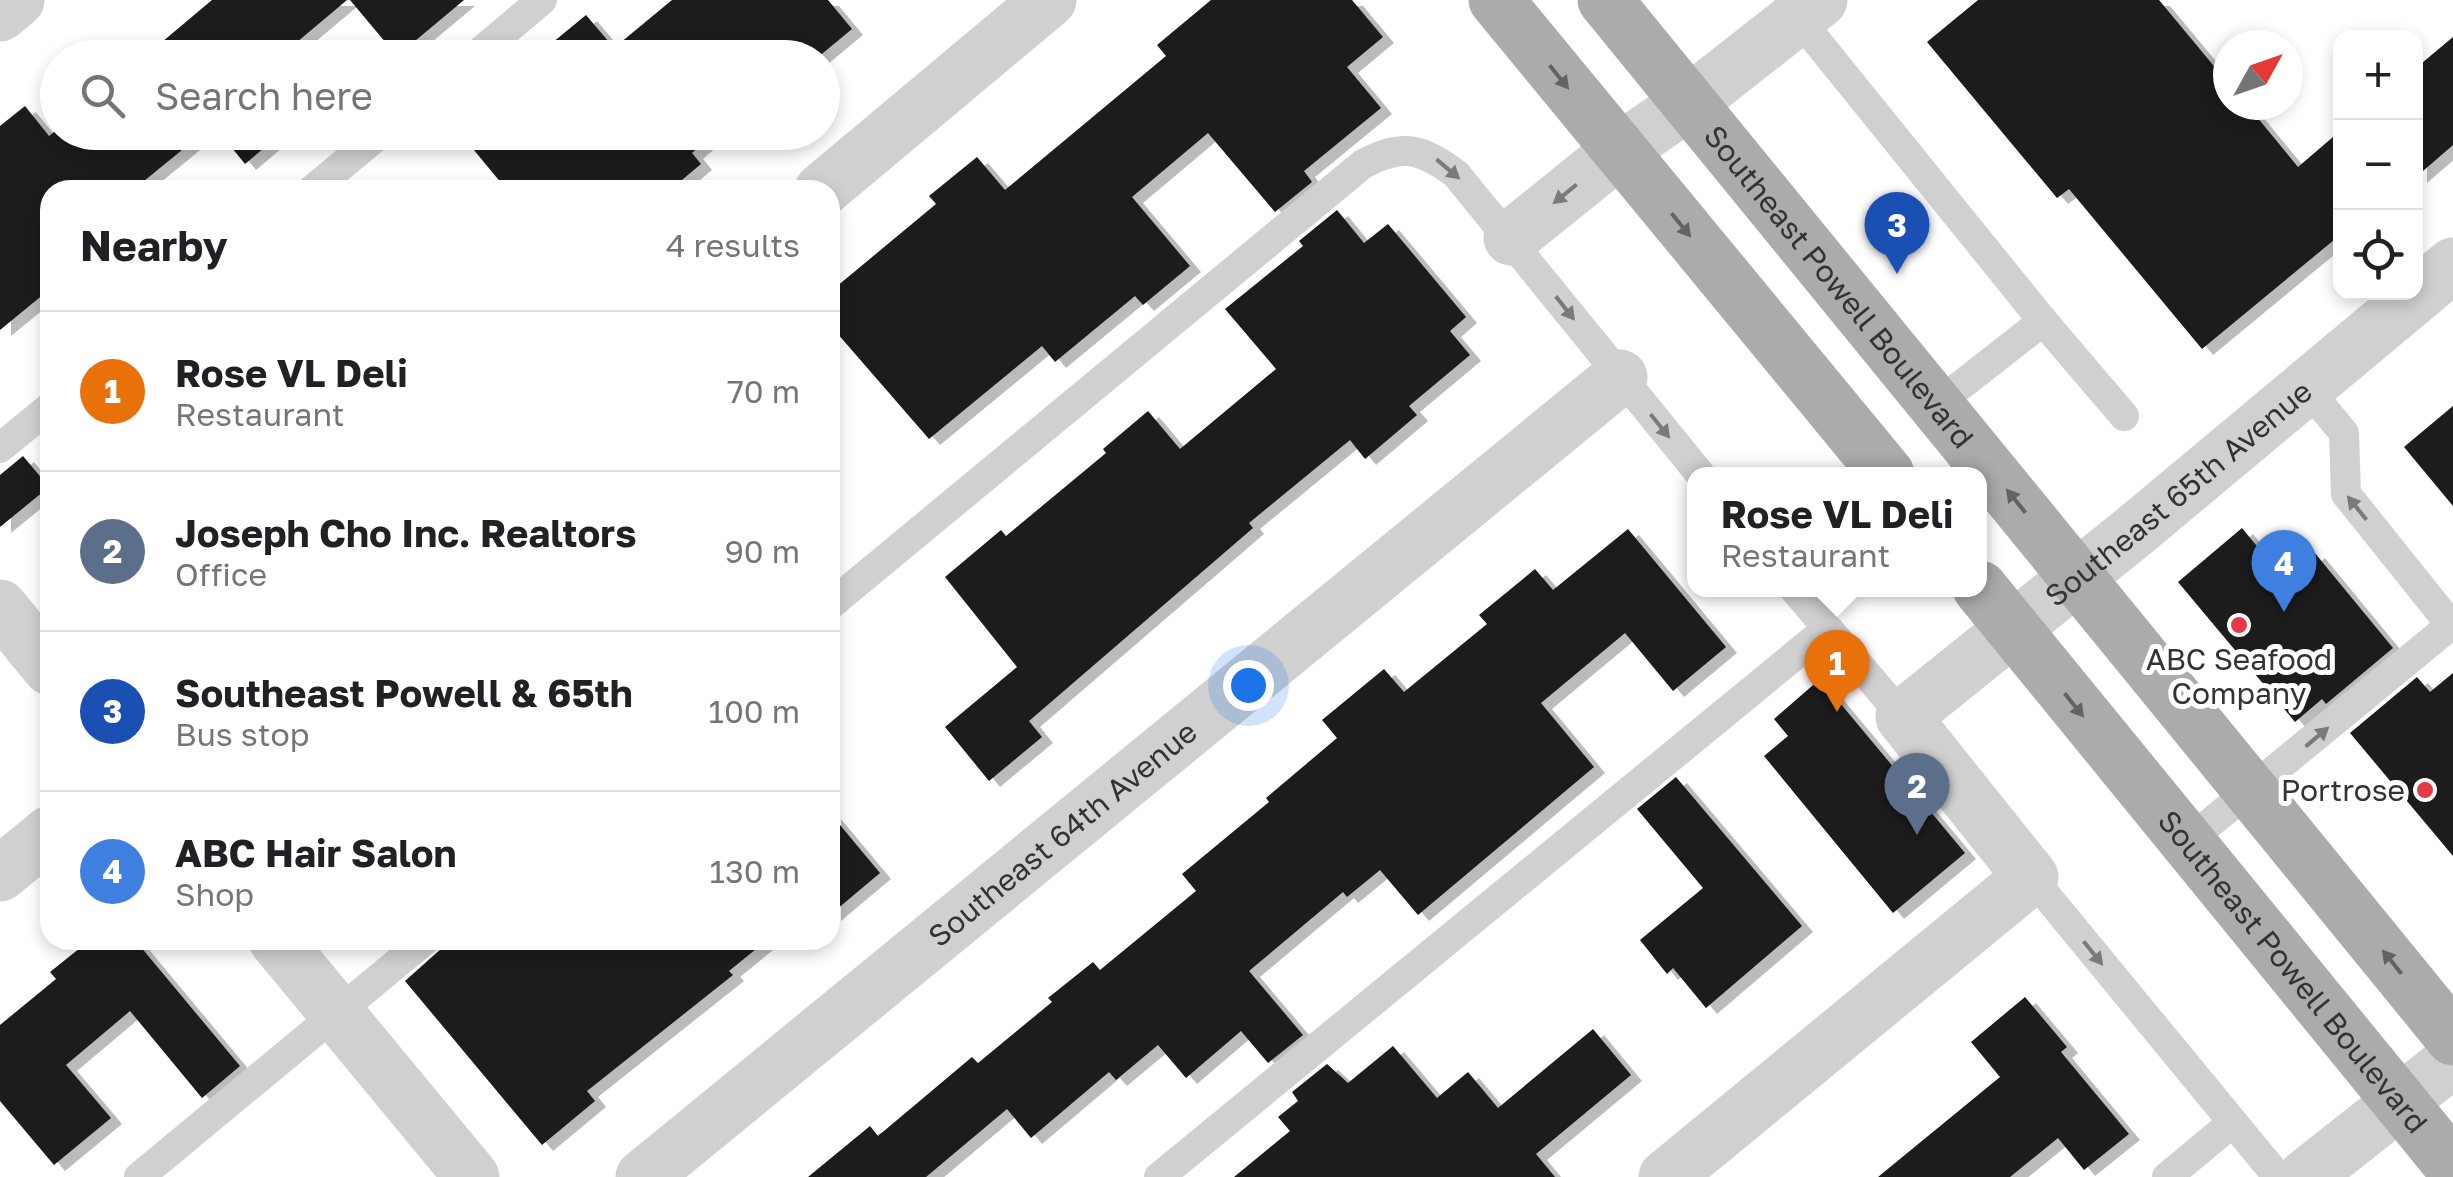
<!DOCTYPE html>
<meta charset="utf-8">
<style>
body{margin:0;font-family:"Golos Text",sans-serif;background:#f2f2f2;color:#202124}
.controls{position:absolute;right:30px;top:30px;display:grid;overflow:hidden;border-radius:20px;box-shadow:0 5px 15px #0003}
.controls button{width:90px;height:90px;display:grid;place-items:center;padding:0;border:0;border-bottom:2px solid #e0e0e0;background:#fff;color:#202124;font:50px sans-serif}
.compass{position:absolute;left:2213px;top:30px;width:90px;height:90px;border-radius:50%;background:#fff;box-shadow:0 5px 15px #0003;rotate:50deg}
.you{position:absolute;left:1248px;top:685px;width:35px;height:35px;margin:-25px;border:8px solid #fff;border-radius:50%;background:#1a73e8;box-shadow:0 0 0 15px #1a73e833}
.badge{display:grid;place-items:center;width:65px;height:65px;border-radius:50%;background:#e63946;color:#fff;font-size:32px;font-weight:700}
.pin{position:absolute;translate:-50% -82px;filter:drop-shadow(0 2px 5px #0008)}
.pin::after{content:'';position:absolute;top:52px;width:35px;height:30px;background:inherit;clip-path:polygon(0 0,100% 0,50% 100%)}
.popup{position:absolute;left:1687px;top:467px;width:300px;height:130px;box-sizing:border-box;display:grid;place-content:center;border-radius:20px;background:#fff;filter:drop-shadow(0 2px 8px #0005);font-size:32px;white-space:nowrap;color:#757577}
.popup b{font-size:38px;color:#202124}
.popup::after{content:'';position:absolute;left:50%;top:100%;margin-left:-20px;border:20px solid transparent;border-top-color:#fff}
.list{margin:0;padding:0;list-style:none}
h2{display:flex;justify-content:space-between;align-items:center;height:130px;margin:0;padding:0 40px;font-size:42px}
h2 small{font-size:32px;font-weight:400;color:#757577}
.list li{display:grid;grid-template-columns:65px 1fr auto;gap:30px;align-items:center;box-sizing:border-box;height:160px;padding:0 40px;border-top:2px solid #e0e0e0}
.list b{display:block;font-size:38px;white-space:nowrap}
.list p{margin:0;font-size:32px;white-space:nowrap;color:#757577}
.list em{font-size:32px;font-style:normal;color:#757577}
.icon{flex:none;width:55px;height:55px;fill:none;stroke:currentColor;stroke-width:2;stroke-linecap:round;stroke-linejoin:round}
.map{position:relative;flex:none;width:2453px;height:1177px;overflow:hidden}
.search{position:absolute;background:#fff;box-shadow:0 5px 15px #0003;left:40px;top:40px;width:800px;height:110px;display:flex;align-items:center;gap:25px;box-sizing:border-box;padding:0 35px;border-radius:55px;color:#757577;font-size:38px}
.panel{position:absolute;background:#fff;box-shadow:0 5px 15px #0003;left:40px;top:180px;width:800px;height:770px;border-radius:30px}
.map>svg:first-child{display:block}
.building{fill:#1a1a1a;filter:url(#shadow)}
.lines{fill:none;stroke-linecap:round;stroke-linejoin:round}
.lane{stroke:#d0d0d0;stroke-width:30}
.street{stroke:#d0d0d0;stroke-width:55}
.primary{stroke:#ababab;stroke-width:55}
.oneway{fill:#636363}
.oneway2{fill:#7a7a7a}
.poi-dot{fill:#e63946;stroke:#fff;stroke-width:4}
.labels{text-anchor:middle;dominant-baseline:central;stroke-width:10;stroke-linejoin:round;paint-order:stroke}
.street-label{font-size:30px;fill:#333;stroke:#fff}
.poi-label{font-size:30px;fill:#333;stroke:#fff}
</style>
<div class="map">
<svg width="2453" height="1177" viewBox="0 0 2453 1177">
<defs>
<filter id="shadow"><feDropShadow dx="11" dy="6" stdDeviation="0" flood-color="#0004"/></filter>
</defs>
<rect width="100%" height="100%" fill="#fff"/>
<path class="building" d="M 212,0 L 347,0 L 278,58 L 143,58 Z
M 350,0 L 464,0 L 397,56 Z
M 672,0 L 828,0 L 852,29 L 817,58 L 535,57 L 586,15 L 614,48 Z
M 1211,0 L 1352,0 L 1383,37 L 1347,67 L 1381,108 L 1304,171 L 1312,182 L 1275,212 L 1208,133 L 1132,197 L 1190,266 L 1143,305 L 1135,296 L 1055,362 L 1042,346 L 929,439 L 830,325 L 830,292 L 936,204 L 929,196 L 977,157 L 1005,190 L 1166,56 L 1157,45 Z
M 1978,0 L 2159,0 L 2228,83 L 2228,105 L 2247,105 L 2298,167 L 2340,131 L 2340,235 L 2202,349 L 2069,189 L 2057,198 L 1927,42 Z
M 2453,37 L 2453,145 L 2416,177 L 2416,68 Z
M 25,106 L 49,136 L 58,129 L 58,132 L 204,132 L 133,190 L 50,190 L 50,289 L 0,330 L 0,126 Z
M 219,132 L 283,132 L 245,164 Z
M 459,132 L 716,132 L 692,153 L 701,164 L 670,190 L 507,190 Z
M 1337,210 L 1364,243 L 1388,224 L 1466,317 L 1450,331 L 1470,355 L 1409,406 L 1417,415 L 1365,459 L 1350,440 L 1249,523 L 1253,528 L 1029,721 L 1042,737 L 989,781 L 945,727 L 1017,667 L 945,577 L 1001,530 L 1006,536 L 1106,453 L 1103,449 L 1148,411 L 1180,449 L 1276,369 L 1225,309 L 1303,246 L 1299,241 Z
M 2453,406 L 2453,506 L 2404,447 Z
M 23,456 L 49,487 L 0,527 L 0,475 Z
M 2242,528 L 2283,578 L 2314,552 L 2393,648 L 2326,704 L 2322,699 L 2295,722 L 2178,582 Z
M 1628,529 L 1726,647 L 1673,691 L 1625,633 L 1541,703 L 1594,767 L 1418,915 L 1380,870 L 1347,897 L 1343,892 L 1249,971 L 1303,1035 L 1268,1063 L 1241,1031 L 1186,1078 L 1158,1045 L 1116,1080 L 1109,1072 L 1031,1138 L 1007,1109 L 926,1177 L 808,1177 L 870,1126 L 878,1136 L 972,1057 L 978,1063 L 1052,1002 L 1048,998 L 1093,962 L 1100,970 L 1196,891 L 1182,874 L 1269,802 L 1266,798 L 1337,738 L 1322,720 L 1384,669 L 1404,692 L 1487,624 L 1479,615 L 1535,569 L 1553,590 Z
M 2453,673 L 2453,856 L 2350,733 L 2417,677 L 2430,692 Z
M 1820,679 L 1965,853 L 1893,913 L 1764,756 L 1788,736 L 1774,719 Z
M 1676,777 L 1802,926 L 1706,1008 L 1673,968 L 1667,974 L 1640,940 L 1703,888 L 1637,809 Z
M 830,813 L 880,873 L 830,915 Z
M 90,940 L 135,940 L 240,1066 L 202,1098 L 130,1011 L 66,1065 L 111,1118 L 54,1165 L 0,1101 L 0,1025 L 56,979 L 50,972 Z
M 451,940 L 767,940 L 729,971 L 733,975 L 587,1091 L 595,1101 L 542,1145 L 405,981 Z
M 2025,997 L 2067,1047 L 2061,1052 L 2129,1134 L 2084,1170 L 2058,1138 L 2010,1177 L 1878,1177 L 2000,1077 L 1971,1042 Z
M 1593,1029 L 1631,1075 L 1536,1154 L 1555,1177 L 1234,1177 L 1290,1131 L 1278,1117 L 1298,1101 L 1292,1092 L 1327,1064 L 1348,1083 L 1393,1046 L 1437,1098 L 1468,1072 L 1498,1108 Z"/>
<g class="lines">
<path class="lane" d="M 1798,18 L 2043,321 L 1937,404
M 473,58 L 542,0
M 312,190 L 382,132
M 2043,321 L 2124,416
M 0,448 L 50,407
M 1795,590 L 1903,717
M 830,605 L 1363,164 C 1402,143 1421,148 1456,174 L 1700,474
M 2187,842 L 2451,625 L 2346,494 L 2344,433 L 2306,387
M 2031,877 L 2278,1177
M 139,1177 L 425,940
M 1159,1177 L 1827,629
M 2167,1177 L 2232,1123"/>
<g class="street">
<path d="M 0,14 L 17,0"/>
<path d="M 822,190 L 1049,0"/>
<path d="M 1511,238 L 1620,150 L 1690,102 L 1820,0"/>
<path d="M 0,607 L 50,668"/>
<path d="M 0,874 L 50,833"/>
<path d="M 276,940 L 472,1177"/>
<path id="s1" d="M 643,1177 L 1620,377"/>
<path id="s2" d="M 1666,1177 L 2031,877 L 1903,717 L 2132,533 L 2453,265"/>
<path d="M 2305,1177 L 2453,1060"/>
</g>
<g class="primary">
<path d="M 1496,0 L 1887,474"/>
<path id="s3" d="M 1605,0 L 2453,1038"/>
<path id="s4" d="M 1980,588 L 2453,1167"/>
</g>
</g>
<defs><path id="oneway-solid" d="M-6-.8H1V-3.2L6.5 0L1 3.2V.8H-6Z" transform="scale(2.5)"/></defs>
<g class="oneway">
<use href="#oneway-solid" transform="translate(1559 77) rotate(51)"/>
<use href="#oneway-solid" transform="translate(1681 225) rotate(51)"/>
<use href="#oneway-solid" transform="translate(2016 501) rotate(-129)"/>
<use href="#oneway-solid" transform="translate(2074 705) rotate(51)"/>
<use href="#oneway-solid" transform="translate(2392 962) rotate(-129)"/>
</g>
<g class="oneway2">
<use href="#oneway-solid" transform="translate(1448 169) rotate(40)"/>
<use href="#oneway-solid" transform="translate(1565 194) rotate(141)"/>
<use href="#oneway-solid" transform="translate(1565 308) rotate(52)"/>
<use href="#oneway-solid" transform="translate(1660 426) rotate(51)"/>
<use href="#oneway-solid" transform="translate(2357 508) rotate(-129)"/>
<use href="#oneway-solid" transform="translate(2317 737) rotate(-40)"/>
<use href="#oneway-solid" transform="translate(2093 953) rotate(51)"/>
</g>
<g class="poi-dot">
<circle cx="2239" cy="625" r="10"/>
<circle cx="2425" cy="790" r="10"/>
</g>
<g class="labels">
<g class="street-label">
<text stroke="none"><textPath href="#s3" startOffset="370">Southeast Powell Boulevard</textPath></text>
<text stroke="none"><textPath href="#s2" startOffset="1032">Southeast 65th Avenue</textPath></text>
<text stroke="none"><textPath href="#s1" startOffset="542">Southeast 64th Avenue</textPath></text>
<text stroke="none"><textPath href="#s4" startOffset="495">Southeast Powell Boulevard</textPath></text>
</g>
<g class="poi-label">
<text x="2239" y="659">ABC Seafood<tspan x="2239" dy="34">Company</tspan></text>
<text x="2405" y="790" text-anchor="end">Portrose</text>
</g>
</g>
</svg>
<div class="controls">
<button>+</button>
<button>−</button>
<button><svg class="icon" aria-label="locate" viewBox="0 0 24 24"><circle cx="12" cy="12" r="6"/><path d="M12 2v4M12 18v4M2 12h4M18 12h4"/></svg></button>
</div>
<svg class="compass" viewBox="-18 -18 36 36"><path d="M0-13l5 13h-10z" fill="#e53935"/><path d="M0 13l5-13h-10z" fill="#757577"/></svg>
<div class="you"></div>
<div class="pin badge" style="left:1837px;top:712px;background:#e8710a">1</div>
<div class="popup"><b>Rose VL Deli</b>Restaurant</div>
<div class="pin badge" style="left:1917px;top:835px;background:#5c6f8a">2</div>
<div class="pin badge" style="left:1897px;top:274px;background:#1a4fb4">3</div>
<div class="pin badge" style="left:2284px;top:612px;background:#3f7fe0">4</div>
<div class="search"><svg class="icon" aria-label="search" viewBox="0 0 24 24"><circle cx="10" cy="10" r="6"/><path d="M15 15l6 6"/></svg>Search here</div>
<section class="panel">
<h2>Nearby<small>4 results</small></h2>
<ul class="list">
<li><span class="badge" style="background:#e8710a">1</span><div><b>Rose VL Deli</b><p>Restaurant</p></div><em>70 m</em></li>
<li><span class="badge" style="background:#5c6f8a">2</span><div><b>Joseph Cho Inc. Realtors</b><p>Office</p></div><em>90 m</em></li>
<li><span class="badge" style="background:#1a4fb4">3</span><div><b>Southeast Powell &amp; 65th</b><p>Bus stop</p></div><em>100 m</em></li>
<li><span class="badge" style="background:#3f7fe0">4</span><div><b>ABC Hair Salon</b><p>Shop</p></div><em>130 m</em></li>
</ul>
</section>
</div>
